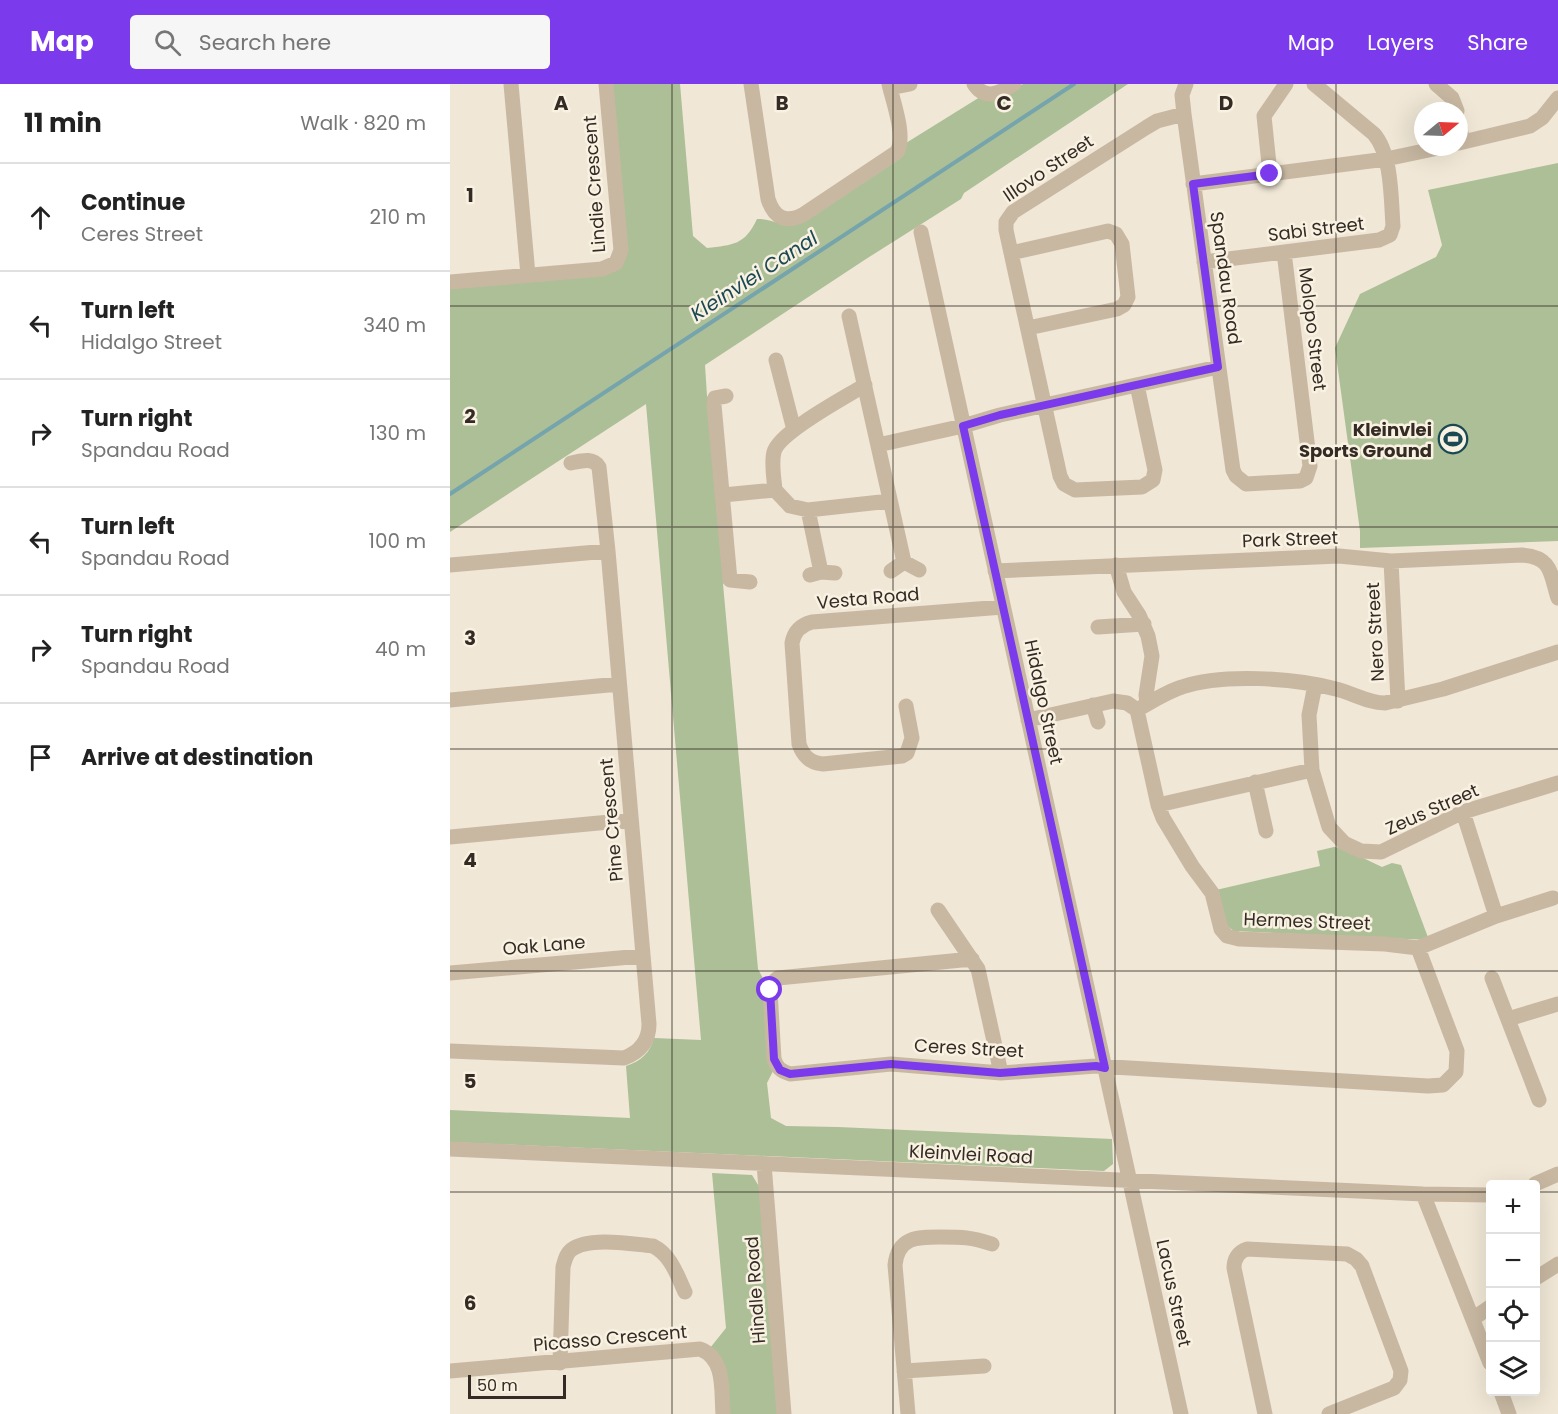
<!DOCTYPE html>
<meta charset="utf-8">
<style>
body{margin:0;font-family:Poppins,sans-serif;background:#f6f6f6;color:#222}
.controls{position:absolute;right:18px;bottom:18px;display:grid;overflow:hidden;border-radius:6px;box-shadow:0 6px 24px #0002}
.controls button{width:54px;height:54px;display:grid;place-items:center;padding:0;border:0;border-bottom:2px solid #e0e0e0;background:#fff;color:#222;font:30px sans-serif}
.compass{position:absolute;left:964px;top:18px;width:54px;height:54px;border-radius:50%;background:#fff;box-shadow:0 6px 24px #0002;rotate:71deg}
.scale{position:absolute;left:18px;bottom:15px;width:98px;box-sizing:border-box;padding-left:6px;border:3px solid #332b24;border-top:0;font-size:16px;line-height:21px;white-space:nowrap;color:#332b24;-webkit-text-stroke:4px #f9f1e1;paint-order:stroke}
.stop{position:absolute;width:18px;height:18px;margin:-14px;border:4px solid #7c3aed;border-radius:50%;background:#fff}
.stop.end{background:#7c3aed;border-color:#fff;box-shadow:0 2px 6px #0008}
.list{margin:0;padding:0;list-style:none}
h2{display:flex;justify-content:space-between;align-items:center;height:78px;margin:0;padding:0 24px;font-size:26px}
h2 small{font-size:20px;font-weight:400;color:#767676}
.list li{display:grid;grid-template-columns:39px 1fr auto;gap:18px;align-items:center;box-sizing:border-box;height:108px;padding:0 24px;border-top:2px solid #e0e0e0}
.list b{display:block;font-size:22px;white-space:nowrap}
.list p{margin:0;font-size:20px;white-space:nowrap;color:#767676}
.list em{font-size:20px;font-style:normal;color:#767676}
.icon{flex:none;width:33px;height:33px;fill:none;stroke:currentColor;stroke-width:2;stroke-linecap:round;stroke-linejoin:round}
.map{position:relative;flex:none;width:1108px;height:1330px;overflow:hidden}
header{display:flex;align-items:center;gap:36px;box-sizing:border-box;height:84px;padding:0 30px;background:#7c3aed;color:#fff}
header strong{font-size:28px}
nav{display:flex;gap:33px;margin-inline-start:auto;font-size:21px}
.search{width:420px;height:54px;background:#f6f6f6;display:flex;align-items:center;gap:15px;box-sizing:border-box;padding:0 21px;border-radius:6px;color:#767676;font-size:22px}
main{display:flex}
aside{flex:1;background:#fff}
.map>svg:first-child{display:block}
.green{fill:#acbf96}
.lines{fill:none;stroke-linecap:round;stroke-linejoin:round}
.stream{stroke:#75a4ad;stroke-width:4}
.minor{stroke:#c8b8a2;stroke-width:15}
.route{stroke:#7c3aed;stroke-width:8}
.grid{fill:none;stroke:#332b24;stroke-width:1.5;stroke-opacity:0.55}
.labels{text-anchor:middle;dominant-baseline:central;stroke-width:5;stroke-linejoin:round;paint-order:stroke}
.street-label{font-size:18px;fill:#332b24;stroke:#f9f1e1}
.poi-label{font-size:18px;font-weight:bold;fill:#332b24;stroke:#f9f1e1;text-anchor:end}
.water-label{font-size:20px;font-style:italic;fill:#1a4954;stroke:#f9f1e1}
.grid-label{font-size:20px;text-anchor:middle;font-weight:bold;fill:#332b24;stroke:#f9f1e1;stroke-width:5;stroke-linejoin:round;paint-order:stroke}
</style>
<header>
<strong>Map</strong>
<div class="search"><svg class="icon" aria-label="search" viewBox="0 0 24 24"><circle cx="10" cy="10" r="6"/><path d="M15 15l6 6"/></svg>Search here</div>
<nav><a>Map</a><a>Layers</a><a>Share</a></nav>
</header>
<main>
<aside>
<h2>11 min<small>Walk · 820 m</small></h2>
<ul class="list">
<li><svg class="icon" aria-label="ahead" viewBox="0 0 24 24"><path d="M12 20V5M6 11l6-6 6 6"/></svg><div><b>Continue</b><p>Ceres Street</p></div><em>210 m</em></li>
<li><svg class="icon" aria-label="left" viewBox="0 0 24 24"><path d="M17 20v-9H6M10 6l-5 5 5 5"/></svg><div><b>Turn left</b><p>Hidalgo Street</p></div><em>340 m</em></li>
<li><svg class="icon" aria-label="right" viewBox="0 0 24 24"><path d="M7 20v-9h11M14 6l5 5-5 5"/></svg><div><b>Turn right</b><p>Spandau Road</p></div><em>130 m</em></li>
<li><svg class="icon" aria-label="left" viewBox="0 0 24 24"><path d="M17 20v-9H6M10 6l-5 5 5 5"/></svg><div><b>Turn left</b><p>Spandau Road</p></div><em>100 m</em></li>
<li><svg class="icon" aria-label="right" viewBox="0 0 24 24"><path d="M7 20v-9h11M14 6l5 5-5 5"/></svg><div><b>Turn right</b><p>Spandau Road</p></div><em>40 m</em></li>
<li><svg class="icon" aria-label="arrive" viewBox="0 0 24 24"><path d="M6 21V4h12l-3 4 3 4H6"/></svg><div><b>Arrive at destination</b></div></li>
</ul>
</aside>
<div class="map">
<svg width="1108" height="1330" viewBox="0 0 1108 1330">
<rect width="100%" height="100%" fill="#f0e7d6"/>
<path class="green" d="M 161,0 L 230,0 L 243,152 L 257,164 C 283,161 295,161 307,135 C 327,135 333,146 354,137 L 445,78 L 449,75 L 456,59 L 530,13 L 556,11 L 573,0 L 678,0 L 514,109 L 511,115 L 416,175 L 255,281 L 257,312 L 260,314 L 276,497 L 273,500 L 308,885 L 316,900 L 323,987 L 317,999 L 321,1034 L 336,1042 L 388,1043 L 662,1055 L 663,1080 L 654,1087 L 0,1058 L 0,1026 L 180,1034 L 176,982 C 191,977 200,969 204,954 L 251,956 L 196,320 L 0,448 L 0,203 L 166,185 Z
M 1108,79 L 1108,457 L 910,464 L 910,447 L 885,264 L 910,210 L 986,173 L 992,161 L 978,106 Z
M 884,763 L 892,764 L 932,783 L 942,779 L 951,781 L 979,856 L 784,847 L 776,841 L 766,806 L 870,782 L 867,767 Z
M 262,1089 L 302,1091 L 310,1104 L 329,1330 L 279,1330 L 260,1264 L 276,1244 Z"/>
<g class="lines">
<path class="stream" d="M 0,410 L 624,0"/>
<path class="minor" d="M 61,0 L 78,191
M 301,0 L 318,115 C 324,134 336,140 354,130 L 447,68 C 456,52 443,18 439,0
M 524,0 C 535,17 550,9 564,0
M 736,0 L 732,11 L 734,30 L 783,386 L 786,392 L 796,400 L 850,397 L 856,394 L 860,382 L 834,168
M 986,0 L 1002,14 L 1007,27
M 440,4 L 460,0
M 1009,39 L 1013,58
M 1009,59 L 1080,42 L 1092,34 L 1108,14
M 820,90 L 814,32 L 836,0
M 743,100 L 936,75 L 993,63
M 471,148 L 731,1330
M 561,169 L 658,147 L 666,150 L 672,160 L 678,213 L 674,221 L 667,225 L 578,244
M 754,178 L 929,156 L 940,151 L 943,142 C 941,115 942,71 924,50 L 864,0
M 0,198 L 152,185 L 166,179 L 171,166 L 156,0
M 399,232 L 454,478
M 326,276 L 344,346
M 415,301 C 396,313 329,348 324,368 C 321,379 324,394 325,406 L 340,422 L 358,426 L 440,417
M 687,301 L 705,386 L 703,396 L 692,403 L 625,406 L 614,400 L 610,392 L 556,146 L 556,138 L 563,128 L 697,43 L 707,37 L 734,30
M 276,312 L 265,314 L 264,321 L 280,496 L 300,498
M 428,361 L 513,342 L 550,331 L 768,283
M 121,379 C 131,377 143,373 149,383 L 158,467
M 273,411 L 325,406
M 358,426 L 371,488
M 941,477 L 948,617
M 0,481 L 158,467 L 199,940 C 199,957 190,968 174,974 L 0,967
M 666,481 L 674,508 L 689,531 L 698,552 L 702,572 L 696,611 L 697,620
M 441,487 L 454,478 L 469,486
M 545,487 L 889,472 L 941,477 L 1072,471 C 1102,473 1100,489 1108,514
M 360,491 L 371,488 L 385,489
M 648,543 L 694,540
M 865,601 L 859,631 L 862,686 L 879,743 L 894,759 L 911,767 L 931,768 L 1013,728 L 1108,699
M 0,616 L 169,600
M 643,621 L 648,638
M 456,622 L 462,654 L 457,669 L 452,672 L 373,680 C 360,679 353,672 349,660 L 342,559 C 344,548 350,541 362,538 L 553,523
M 687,626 L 708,721 L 713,734 L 742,782 L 762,809 L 771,845 L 777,852 L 789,855 L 935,860 L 968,864 L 1046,832 L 1103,814
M 687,626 C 701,618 716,608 732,603 C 773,589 844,594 886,605 C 903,609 918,619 935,619 L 993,605 L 1108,568
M 578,636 L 663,617 L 677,619 L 687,626
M 805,698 L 816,747
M 708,721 L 862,686
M 1013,728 L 1046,832
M 0,753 L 181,736
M 488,826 L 528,885 L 551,989
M 522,875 L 328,894 L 320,901 L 320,906 L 324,975 C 327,984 331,987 340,990 L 441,980 L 551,989 L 646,982 L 978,1002 L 993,1001 L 1006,988 L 1007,967 L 968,864
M 0,889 L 192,872
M 1042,894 L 1089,1016
M 1058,935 L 1108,920
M 0,1065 L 973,1110 L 1040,1111
M 314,1080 L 334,1330
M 1085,1100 L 1108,1090
M 973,1110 L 1040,1279
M 1086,1194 L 1108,1180
M 1024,1234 L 1040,1223
M 110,1279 L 113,1183 C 115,1176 116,1170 121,1166 C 138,1152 183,1160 203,1162 C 221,1171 227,1191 235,1208
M 0,1287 L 250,1265 C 276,1275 271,1307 273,1330
M 454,1287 L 534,1282
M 1051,1308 L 1059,1330
M 458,1330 L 445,1181 C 448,1153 467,1153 490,1153 C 512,1153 521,1153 542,1160
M 815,1330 L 784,1184 C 784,1175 788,1168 797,1165 L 897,1170 L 906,1175 L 912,1182 L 951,1287 L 950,1296 L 944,1304 L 879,1330"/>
</g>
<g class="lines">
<path class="route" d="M 320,906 L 324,975 L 330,986 L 340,990 L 441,980 L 550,989 L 646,982 L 655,984 L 513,342 L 550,331 L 768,283 L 743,100 L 820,90"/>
</g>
<path class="grid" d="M 222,0 L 222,1330M 443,0 L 443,1330M 665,0 L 665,1330M 886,0 L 886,1330M 0,222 L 1108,222M 0,443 L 1108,443M 0,665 L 1108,665M 0,887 L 1108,887M 0,1108 L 1040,1108M 1086,1108 L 1108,1108"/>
<defs>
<g id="stadium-ring" transform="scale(1.5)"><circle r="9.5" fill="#f9f1e1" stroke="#1a4954" stroke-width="1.5"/><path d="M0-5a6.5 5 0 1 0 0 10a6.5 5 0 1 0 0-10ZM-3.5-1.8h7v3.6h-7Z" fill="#1a4954"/></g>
</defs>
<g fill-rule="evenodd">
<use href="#stadium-ring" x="1003" y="355"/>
</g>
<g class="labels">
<g class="street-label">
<text transform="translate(598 84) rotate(-34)">Illovo Street</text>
<text transform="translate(144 100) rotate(-94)">Lindie Crescent</text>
<text transform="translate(866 145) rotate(-7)">Sabi Street</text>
<text transform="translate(776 194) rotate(82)">Spandau Road</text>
<text transform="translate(863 245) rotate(83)">Molopo Street</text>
<text transform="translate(840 455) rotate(-2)">Park Street</text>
<text transform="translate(418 514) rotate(-5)">Vesta Road</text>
<text transform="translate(925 548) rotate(-93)">Nero Street</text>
<text transform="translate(594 618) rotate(78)">Hidalgo Street</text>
<text transform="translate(982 725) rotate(-24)">Zeus Street</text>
<text transform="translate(161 736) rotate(-95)">Pine Crescent</text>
<text transform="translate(857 837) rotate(2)">Hermes Street</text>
<text transform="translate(94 861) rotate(-5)">Oak Lane</text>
<text transform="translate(519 964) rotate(3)">Ceres Street</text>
<text transform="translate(521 1070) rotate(3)">Kleinvlei Road</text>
<text transform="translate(305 1206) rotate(-94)">Hindle Road</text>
<text transform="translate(724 1209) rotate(78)">Lacus Street</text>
<text transform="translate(160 1254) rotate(-5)">Picasso Crescent</text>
</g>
<g class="poi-label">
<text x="982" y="345">Kleinvlei<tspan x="982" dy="21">Sports Ground</tspan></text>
</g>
<g class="water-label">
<text transform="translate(304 192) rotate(-33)">Kleinvlei Canal</text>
</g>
</g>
<g class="grid-label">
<text x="111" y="26">A</text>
<text x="332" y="26">B</text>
<text x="554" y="26">C</text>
<text x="776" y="26">D</text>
<text x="20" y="118">1</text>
<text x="20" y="339">2</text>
<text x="20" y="561">3</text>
<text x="20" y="783">4</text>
<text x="20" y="1004">5</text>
<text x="20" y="1226">6</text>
</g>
</svg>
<div class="controls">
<button>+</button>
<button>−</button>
<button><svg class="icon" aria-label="locate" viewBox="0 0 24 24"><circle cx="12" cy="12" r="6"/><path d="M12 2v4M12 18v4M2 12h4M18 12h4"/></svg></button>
<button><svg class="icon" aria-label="layers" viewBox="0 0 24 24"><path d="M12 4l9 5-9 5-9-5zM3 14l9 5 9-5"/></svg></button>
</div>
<svg class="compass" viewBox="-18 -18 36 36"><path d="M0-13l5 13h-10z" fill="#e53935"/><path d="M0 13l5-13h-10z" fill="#767676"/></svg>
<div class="scale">50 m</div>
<div class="stop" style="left:320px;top:906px"></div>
<div class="stop end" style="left:820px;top:90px"></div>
</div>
</main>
